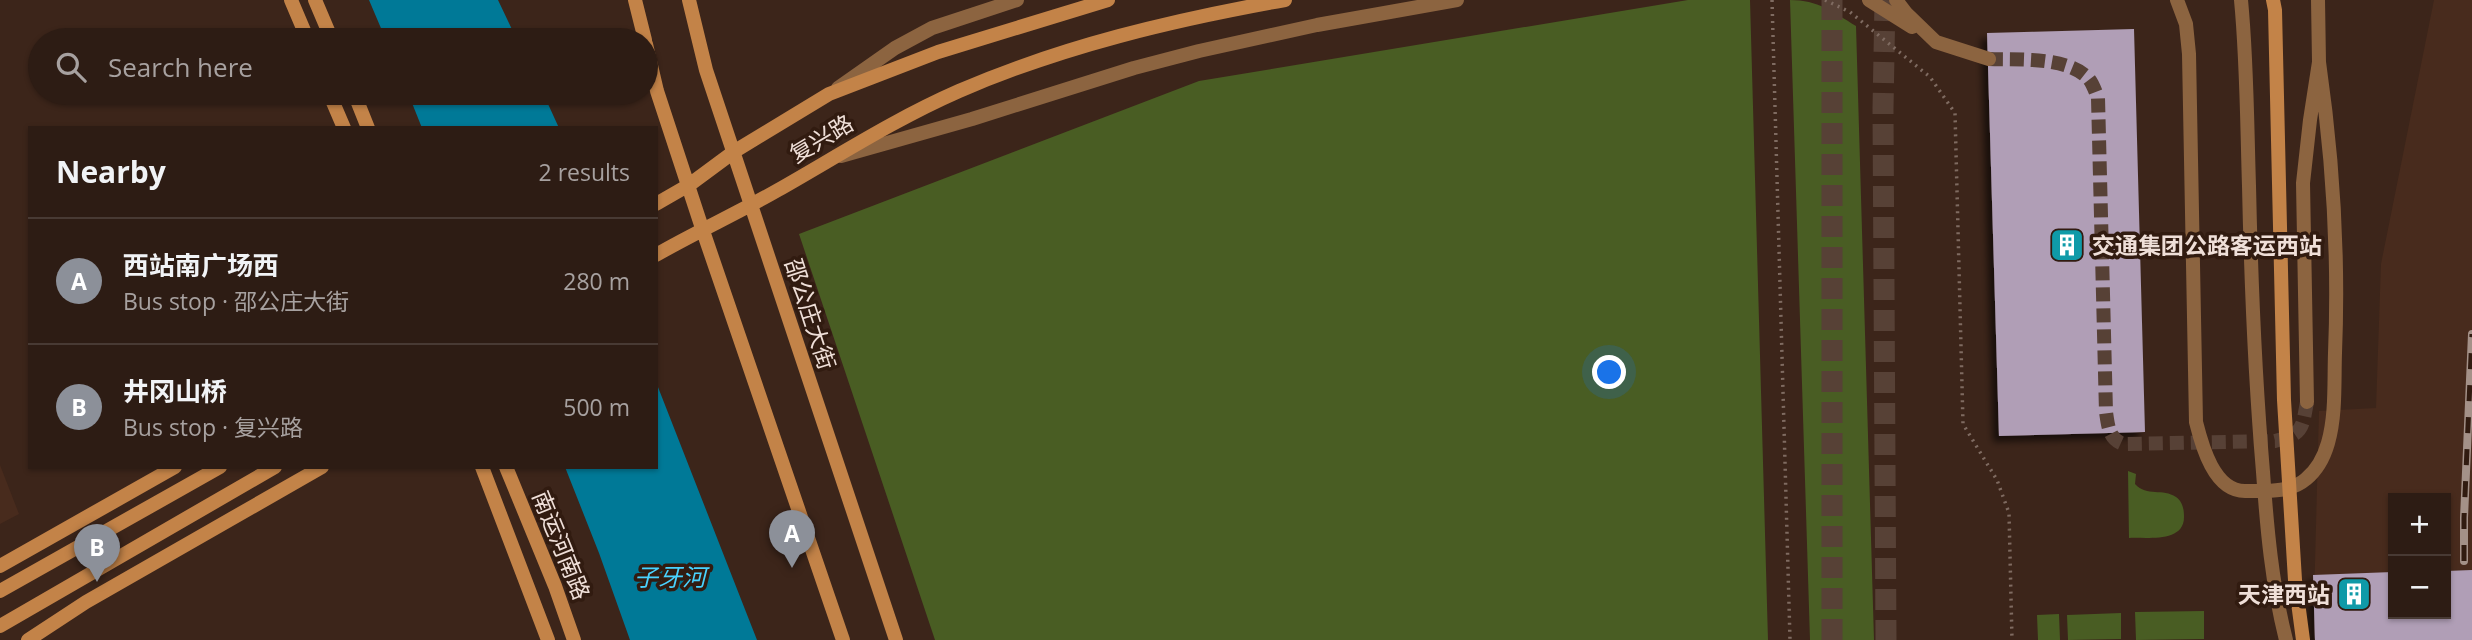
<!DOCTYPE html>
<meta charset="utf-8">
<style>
body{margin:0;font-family:"Open Sans","Noto Sans SC",sans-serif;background:#35251d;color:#f1f3f6}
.controls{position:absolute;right:21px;bottom:21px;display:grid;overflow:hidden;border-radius:0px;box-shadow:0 2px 5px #0004}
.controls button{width:63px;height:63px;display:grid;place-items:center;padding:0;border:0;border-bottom:2px solid #483a34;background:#2d1c14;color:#f1f3f6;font:35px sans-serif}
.you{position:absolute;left:1610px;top:373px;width:24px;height:24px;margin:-18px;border:5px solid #fff;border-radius:50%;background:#1a73e8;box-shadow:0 0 0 10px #1a73e833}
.badge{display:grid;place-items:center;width:46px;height:46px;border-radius:50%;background:#8c9099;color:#fff;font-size:23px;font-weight:700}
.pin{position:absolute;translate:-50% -58px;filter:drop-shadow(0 2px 4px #0008)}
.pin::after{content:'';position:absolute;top:37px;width:24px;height:21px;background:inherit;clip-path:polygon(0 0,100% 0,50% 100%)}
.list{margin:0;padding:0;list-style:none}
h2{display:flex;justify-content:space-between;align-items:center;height:91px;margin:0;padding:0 28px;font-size:30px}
h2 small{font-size:23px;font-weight:400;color:#a7a1a0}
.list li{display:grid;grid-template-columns:46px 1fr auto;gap:21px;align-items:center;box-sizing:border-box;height:126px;padding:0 28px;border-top:2px solid #483a34}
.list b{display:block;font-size:26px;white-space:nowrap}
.list p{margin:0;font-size:23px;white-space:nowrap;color:#a7a1a0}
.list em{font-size:23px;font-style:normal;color:#a7a1a0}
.icon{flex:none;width:38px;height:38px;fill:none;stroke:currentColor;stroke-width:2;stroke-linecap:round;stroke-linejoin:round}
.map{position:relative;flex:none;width:2472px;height:640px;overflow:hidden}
.search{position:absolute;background:#2d1c14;box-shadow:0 2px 5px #0004;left:28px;top:28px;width:630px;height:77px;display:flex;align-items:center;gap:18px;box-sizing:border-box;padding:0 24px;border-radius:38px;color:#a7a1a0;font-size:26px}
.panel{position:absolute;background:#2d1c14;box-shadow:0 2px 5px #0004;left:28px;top:126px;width:630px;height:343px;border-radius:0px}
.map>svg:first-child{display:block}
.built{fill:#482b1d;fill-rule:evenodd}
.green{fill:#495d23}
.water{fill:#007997}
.building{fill:#b09eb6;filter:url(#shadow)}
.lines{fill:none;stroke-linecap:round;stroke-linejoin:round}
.street-tunnel{stroke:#574136;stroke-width:14;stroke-dasharray:14 7;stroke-linecap:butt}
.highway-tunnel{stroke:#574136;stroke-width:21;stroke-dasharray:21 10;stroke-linecap:butt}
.path{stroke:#7f6b61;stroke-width:3.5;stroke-dasharray:2 5;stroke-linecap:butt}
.street{stroke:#8c6440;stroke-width:14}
.secondary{stroke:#c38348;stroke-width:14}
.rail-casing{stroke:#a49188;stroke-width:8}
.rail{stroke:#311b10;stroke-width:5;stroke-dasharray:16;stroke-linecap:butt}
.labels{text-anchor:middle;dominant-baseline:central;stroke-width:7;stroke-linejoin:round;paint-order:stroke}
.street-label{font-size:23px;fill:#efdfd8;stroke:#311b10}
.poi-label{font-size:23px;font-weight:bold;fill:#efdfd8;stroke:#311b10;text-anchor:start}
.water-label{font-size:24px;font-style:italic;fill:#49d2fe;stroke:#311b10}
</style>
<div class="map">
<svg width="2472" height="640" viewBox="0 0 2472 640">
<defs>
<filter id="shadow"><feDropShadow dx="-6" dy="6" stdDeviation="3.5" flood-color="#0009"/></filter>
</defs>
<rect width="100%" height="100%" fill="#3c251a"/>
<path class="built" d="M 2434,0 L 2472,0 L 2472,640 L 2313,640 L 2319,411 L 2376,408 L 2381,264 ZM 2393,498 L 2446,498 L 2446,614 L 2393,614 Z
M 0,465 L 19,514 L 0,524 Z"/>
<path class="green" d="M 1688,0 L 1750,0 L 1768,640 L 935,640 L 799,234 L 1199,81 Z
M 1790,0 C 1818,0 1833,12 1856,26 L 1874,640 L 1810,640 Z
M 2128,471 L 2136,474 L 2135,484 C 2147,497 2163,488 2176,497 C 2183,502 2184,510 2184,517 C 2184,543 2147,537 2129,538 Z
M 2204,611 L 2204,639 L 2136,640 L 2135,612 Z
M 2121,613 L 2121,639 L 2068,640 L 2067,615 Z
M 2059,614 L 2060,640 L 2038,640 L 2037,615 Z"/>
<path class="water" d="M 369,0 L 498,0 L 517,40 L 386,40 Z
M 408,93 L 543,93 L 559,128 L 422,128 Z
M 656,382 L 746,612 L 757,640 L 630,640 L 599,553 L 565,467 L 656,467 Z"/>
<path class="building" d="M 2134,29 L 2145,432 L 1999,436 L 1987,33 Z
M 2472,570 L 2472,640 L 2315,640 L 2313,575 L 2393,572 L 2393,614 L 2446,614 L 2446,571 Z"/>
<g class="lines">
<path class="street-tunnel" d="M 1989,59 C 2017,60 2068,56 2089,79 C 2093,84 2096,93 2098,98 L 2106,412 C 2108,426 2109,439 2123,444 L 2275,441 C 2303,434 2302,429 2307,402"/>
<path class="highway-tunnel" d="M 1885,0 L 1883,109 L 1886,640
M 1832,640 L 1832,0"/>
<path class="path" d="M 1772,0 L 1790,640
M 1825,0 L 1850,12 L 1930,77 L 1955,113 L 1963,424 L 1997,480 L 2009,513 L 2012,640"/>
<path class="street" d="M 1869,0 L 1912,27
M 1896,0 L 1906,13 L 1936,42 L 1989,59
M 2177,0 L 2186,24 L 2189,54 L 2196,422 C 2202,446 2214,491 2245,491 C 2266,491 2290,493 2306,479 C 2317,470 2324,457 2328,443 C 2336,415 2334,383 2335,353 C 2339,255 2333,159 2319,62
M 2241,0 C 2247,62 2247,124 2249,186 C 2251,281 2255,377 2263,472 C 2267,529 2272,585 2286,640
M 838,88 L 895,48 L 932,28 L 1017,0
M 841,156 L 972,119 L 1134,68 L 1199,51 L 1317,25 L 1457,0
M 2307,402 L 2303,183 L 2310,120 L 2319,62 L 2318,0"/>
<path class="secondary" d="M 291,0 L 308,40
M 315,0 L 332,40
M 635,0 L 645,40
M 689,0 L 706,70 L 896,640
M 2273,0 L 2275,10 L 2284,400 L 2295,580 L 2303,640
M 646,44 L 657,91 L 702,228 L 843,640
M 329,93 L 344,128
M 354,93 L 368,128
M 656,204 L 689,185 L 735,151 L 829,94 L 938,52 L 1108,0
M 656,255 C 696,232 738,213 778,190 C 838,156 895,119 959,91 C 1063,46 1173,20 1285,0
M 482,467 L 548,640
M 506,467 L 555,586 L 574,640
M 0,566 L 175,467
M 0,591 L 220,467
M 0,626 L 275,467
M 28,640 L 86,602 L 322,467"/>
<g class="rail-casing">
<path id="rail" d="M 2464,561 L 2464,518 L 2472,334"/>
</g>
<use href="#rail" class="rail"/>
</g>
<defs>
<g id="building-square" transform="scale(1.75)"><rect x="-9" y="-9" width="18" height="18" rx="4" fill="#0f9aa8" stroke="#311b10"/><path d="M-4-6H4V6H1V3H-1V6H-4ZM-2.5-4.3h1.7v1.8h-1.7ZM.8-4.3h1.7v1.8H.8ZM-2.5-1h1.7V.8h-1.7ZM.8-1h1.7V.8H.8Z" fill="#fff"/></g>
</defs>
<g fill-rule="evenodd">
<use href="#building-square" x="2067" y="245"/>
<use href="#building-square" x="2354" y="594"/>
</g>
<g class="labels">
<g class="street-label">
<text transform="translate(821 138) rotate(-31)">复兴路</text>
<text transform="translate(811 314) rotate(72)">邵公庄大街</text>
<text transform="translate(562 545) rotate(68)">南运河南路</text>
</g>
<g class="poi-label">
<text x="2092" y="245">交通集团公路客运西站</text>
<text x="2330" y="594" text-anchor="end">天津西站</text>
</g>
<g class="water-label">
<text x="670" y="576">子牙河</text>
</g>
</g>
</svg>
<div class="controls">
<button>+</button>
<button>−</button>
</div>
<div class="you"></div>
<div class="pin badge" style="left:792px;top:568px">A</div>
<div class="pin badge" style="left:97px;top:582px">B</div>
<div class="search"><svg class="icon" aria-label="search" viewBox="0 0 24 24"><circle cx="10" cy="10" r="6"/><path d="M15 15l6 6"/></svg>Search here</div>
<section class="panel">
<h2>Nearby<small>2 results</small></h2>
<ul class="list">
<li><span class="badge">A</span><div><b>西站南广场西</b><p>Bus stop · 邵公庄大街</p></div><em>280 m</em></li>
<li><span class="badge">B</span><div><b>井冈山桥</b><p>Bus stop · 复兴路</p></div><em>500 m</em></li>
</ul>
</section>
</div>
